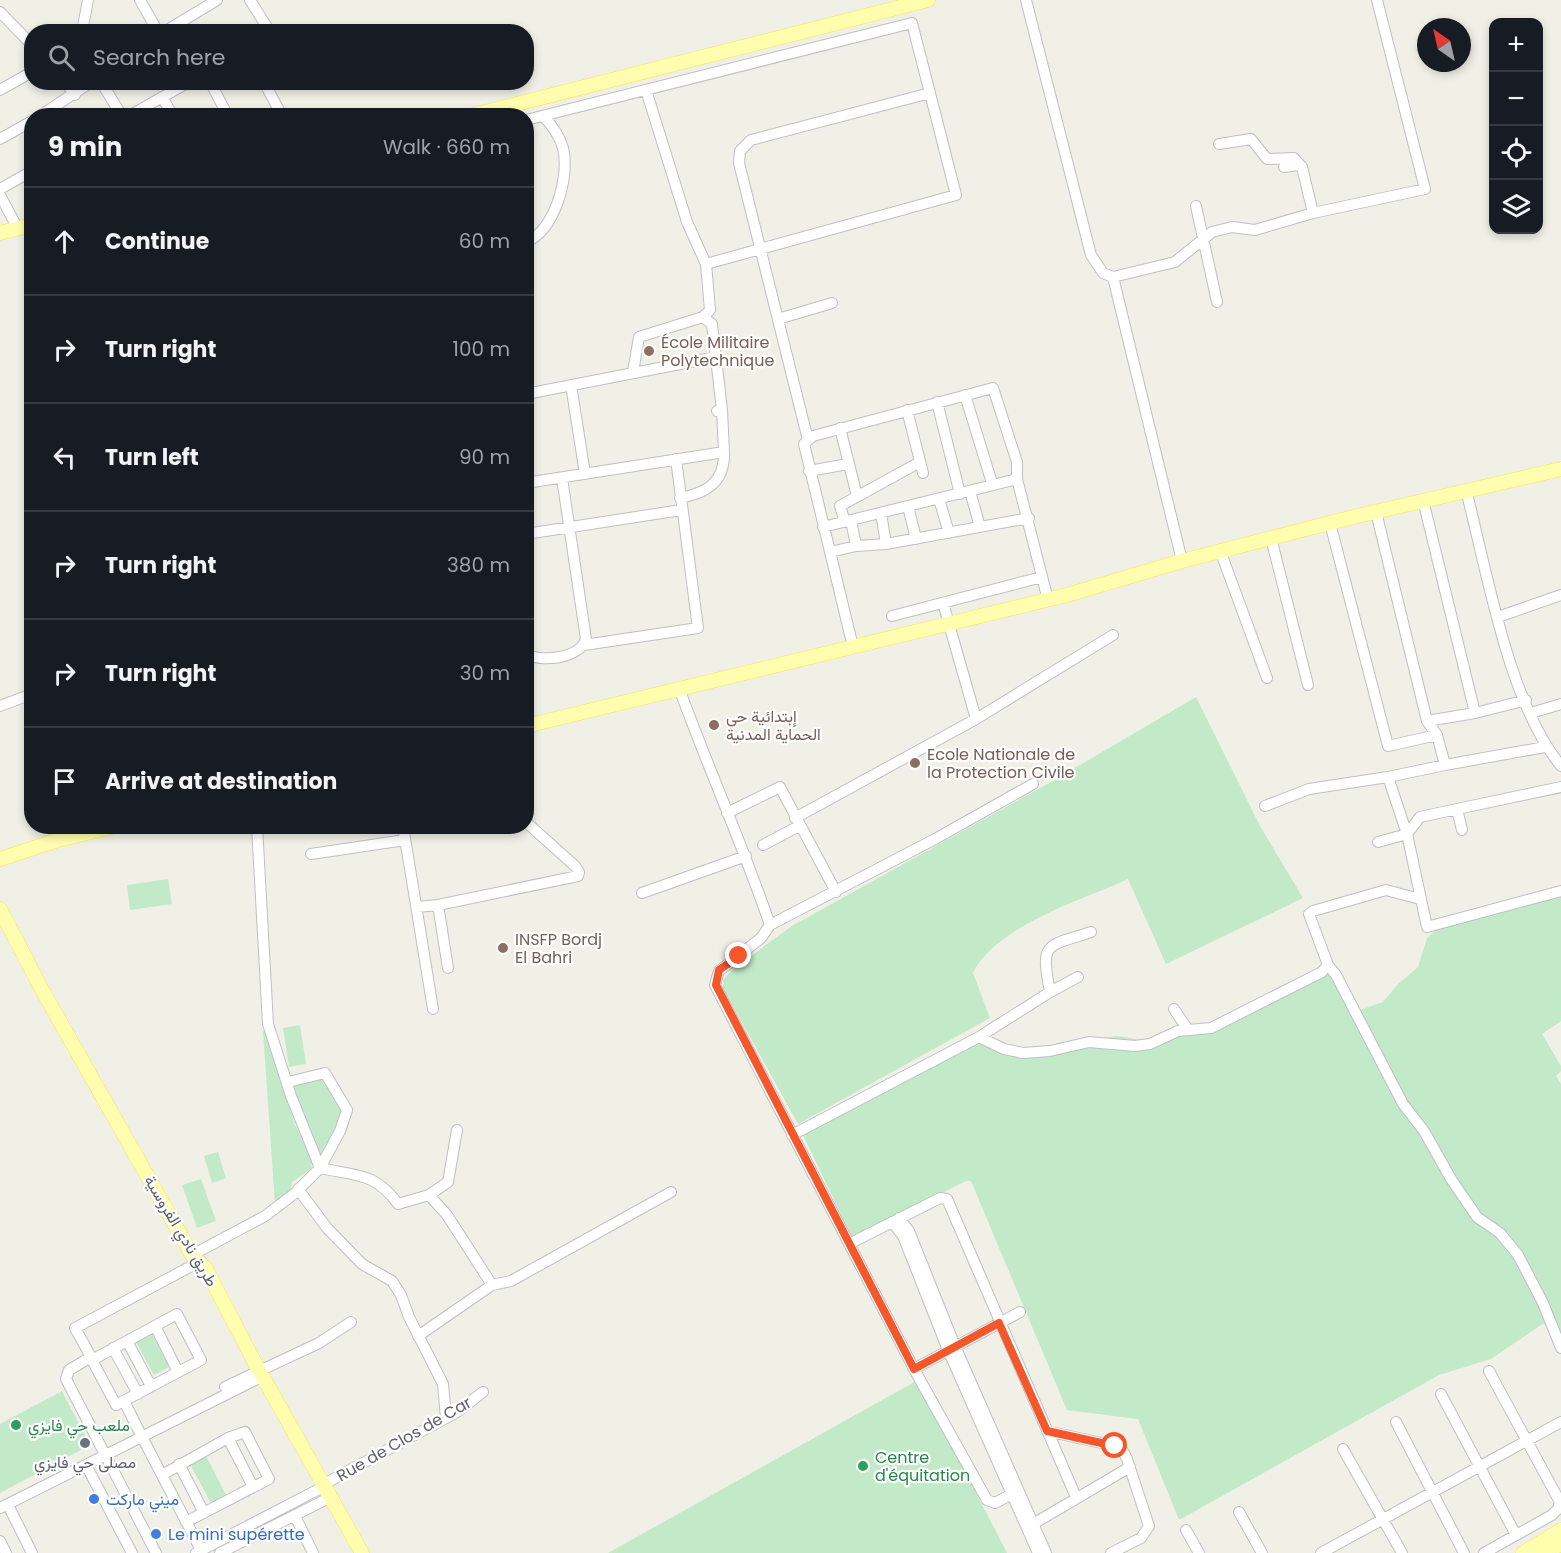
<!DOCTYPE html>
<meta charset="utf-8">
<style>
body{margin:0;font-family:Poppins,Vazirmatn,sans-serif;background:#242831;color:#f1f3f6}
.controls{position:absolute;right:18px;top:18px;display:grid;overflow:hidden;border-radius:12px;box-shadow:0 3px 9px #0003}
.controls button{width:54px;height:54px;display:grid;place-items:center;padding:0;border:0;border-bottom:2px solid #363941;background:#171b24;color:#f1f3f6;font:30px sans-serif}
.compass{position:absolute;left:1417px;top:18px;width:54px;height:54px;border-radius:50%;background:#171b24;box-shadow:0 3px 9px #0003;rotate:326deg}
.stop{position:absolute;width:18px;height:18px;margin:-14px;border:4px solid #f3572a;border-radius:50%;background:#fff}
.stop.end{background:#f3572a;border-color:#fff;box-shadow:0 2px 6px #0008}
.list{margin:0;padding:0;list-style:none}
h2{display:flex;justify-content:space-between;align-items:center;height:78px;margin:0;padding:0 24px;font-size:26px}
h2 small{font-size:20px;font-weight:400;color:#9ea1a6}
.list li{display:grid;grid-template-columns:39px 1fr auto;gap:18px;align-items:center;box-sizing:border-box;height:108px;padding:0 24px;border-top:2px solid #363941}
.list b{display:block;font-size:22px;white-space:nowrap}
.list em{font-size:20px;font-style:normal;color:#9ea1a6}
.icon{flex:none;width:33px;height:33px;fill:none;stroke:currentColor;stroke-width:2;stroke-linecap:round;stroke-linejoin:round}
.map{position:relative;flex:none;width:1561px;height:1553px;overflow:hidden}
.search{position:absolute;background:#171b24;box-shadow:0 3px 9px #0003;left:24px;top:24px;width:510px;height:66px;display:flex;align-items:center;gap:15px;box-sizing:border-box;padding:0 21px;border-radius:24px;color:#9ea1a6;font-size:22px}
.panel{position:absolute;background:#171b24;box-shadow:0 3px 9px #0003;left:24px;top:108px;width:510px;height:726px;border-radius:24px}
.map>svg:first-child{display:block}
.green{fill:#c2e9c8}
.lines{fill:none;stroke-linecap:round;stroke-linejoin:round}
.minor-casing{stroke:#bebfc6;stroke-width:12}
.major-casing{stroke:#fae457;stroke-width:15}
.minor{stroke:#fff;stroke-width:10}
.major{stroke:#fffeae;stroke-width:14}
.route{stroke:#f3572a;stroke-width:8}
.education-dot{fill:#8d6e63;stroke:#fff;stroke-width:2}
.leisure-dot{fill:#2e9e5b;stroke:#fff;stroke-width:2}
.worship-dot{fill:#6b7280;stroke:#fff;stroke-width:2}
.shop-dot{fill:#3f7fe0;stroke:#fff;stroke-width:2}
.labels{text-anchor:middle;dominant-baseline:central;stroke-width:4.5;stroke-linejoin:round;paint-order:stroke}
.education-label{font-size:16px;fill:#785e54;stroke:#fff;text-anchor:start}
.street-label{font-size:16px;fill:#5e6168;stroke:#fff}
.leisure-label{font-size:16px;fill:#27864d;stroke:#fff;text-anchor:start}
.worship-label{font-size:16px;fill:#5b616d;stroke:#fff}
.shop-label{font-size:16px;fill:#366cbe;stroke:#fff;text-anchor:start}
</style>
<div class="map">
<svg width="1561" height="1553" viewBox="0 0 1561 1553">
<rect width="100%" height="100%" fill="#f1f0e7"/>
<path class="green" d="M 1196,697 L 1260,826 L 1303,898 L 1166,964 L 1128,879 C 1082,900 996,926 973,973 L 990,1018 L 798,1124 L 723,988 L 723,980 L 733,969 L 792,926 L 1051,782 Z
M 168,879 L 172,904 L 130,910 L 127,885 Z
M 1561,896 L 1561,1021 L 1542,1034 L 1561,1066 L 1561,1071 L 1556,1076 L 1561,1084 L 1561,1351 L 1544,1323 L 1491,1359 L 1439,1375 L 1179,1520 L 1138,1419 L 1067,1410 L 971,1181 L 966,1181 L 852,1238 L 803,1135 L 979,1040 L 1005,1052 L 1117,1036 L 1142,1040 L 1193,1033 L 1324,973 L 1329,973 L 1366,1038 L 1360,1010 L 1383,1002 L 1397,985 L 1418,967 L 1427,938 L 1436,930 Z
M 300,1025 L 306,1064 L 289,1067 L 283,1028 Z
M 266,1030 L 294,1122 L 312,1161 L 311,1169 L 292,1182 L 291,1190 L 275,1204 L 263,1031 Z
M 321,1079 L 342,1109 L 342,1116 L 322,1158 L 293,1086 Z
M 218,1152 L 226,1178 L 212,1183 L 204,1156 Z
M 201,1179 L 216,1221 L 197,1228 L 182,1185 Z
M 152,1334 L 169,1367 L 154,1375 L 136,1342 Z
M 918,1380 L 1007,1553 L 608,1553 Z
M 62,1391 L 90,1445 L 0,1493 L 0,1424 Z
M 205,1454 L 227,1497 L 212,1505 L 189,1462 Z"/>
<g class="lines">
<g class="minor-casing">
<path id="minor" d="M 140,0 L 158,32
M 250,0 L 270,32
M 1026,0 L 1091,255 L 1103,273 L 1113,277 L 1182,561
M 0,12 L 32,45
M 82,32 L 88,0
M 164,32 L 217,0
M 65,82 L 75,95
M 101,82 L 122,116
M 210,82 L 228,116
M 264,82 L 282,116
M 0,90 L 32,72
M 646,90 L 687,222 L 706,264
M 162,97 L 173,116
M 40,116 L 91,82
M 129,116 L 189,82
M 526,120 L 912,23 L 956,195 L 706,264 L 710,310 L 703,317 L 712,324 L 722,410
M 0,139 L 32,121
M 1219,144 L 1251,139 L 1267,159 L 1294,158 L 1302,167
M 1284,167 L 1297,165 L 1302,167 L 1313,213
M 0,189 L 32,171
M 0,195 L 18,229
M 1196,206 L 1217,302
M 526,242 C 555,230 570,177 563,148 C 559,135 552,125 543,116
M 1113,277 L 1175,262 L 1212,232 L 1232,227 L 1255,230 L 1313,213 L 1425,189 L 1377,0
M 778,319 L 832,303
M 633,372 L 639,337 L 703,317
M 571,385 L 585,474
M 526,394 L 716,357
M 965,395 L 992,483
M 937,402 L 960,494
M 907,410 L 923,473
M 840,428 L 857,496
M 808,440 L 739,163 L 740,151 L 751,140 L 930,93
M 809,471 L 848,464
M 526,483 L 724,452 L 722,410 L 717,411
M 1466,490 C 1487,571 1508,702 1561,766
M 970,491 L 980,527
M 680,498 C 707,493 725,482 724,452
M 939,499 L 949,533
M 1423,500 L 1475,713 L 1427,721
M 908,506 L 916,539
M 1376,512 L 1427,721 L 1437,735 L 1445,765 L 1545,747
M 881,513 L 886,544
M 851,520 L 856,546 L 886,544 L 1029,518
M 845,522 L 840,506 L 920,462
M 1330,523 L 1388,746 L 1437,735
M 823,527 L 1017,479
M 526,534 L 681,510
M 1271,538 L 1308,685
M 830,552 L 856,546
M 1221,553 L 1267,678
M 943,603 L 976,719
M 892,616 L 1042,577
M 1498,617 L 1561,595
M 584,645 L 698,628 L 676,459
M 853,647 L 804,444 L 813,436 L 993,388 L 1017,462 L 1017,479 L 1048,600
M 526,654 C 542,663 580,658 586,639 L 562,478
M 679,688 C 708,768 743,845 770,925 L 761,938 L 719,971 L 715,985 L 914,1369 L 987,1500 L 995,1503 L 1018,1491
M 0,706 L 32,694
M 1475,713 L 1526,700
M 1531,713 L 1561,704
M 1388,777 L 1445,765
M 1265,806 L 1309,789 L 1388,777 L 1407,834 L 1427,927 L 1561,891
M 727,813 L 780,787 L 836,892
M 795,818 L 976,719 L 1113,635
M 403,826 L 433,1009
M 1462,830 L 1457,809 L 1561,787
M 1378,842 L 1407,834 L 1420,817 L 1457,809
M 763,845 L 799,826
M 311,854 L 405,840
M 642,893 L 746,856
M 438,905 L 448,968
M 417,907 L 438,905 L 578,876 L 579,872 L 575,866 L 526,822
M 770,925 L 935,839 L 1033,784
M 1328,965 L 1309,914 L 1313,911 L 1386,890 L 1420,899
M 1050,992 C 1040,941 1046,947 1091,932
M 1174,1009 L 1188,1030
M 979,1037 L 1004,1049 L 1023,1053 L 1050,1051 L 1089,1042 L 1135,1046 L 1150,1044 L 1178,1031 L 1211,1028 L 1322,972 L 1328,965 L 1336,975 L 1403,1104 L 1424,1131 L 1451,1179 L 1477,1217 L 1500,1233 L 1518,1255 L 1543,1303 L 1561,1348
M 288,1082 L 325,1073 L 347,1110 L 340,1131 L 320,1168 C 356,1176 375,1172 398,1204 L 429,1195 L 448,1182 L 457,1130
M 792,1135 L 979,1037 L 1050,992 L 1078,977
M 298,1189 L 327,1228 L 362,1264 L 392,1281 L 401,1295 L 409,1317 L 443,1384 L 446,1418
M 899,1218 L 909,1231 L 955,1346 L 1046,1553
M 892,1222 L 903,1236 L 948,1350 L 1038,1553
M 849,1244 L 940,1198 L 947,1199 L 1076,1497
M 192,1255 L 265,1216 L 294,1194 L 320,1168 L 291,1096 L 268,1024 L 257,826
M 492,1285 L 511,1281 L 671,1192
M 155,1326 L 178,1372
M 418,1336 L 492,1285 L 447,1215 L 429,1195
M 127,1341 L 151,1386
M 113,1348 L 138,1394
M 91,1357 L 69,1370 L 66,1379 L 156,1553
M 92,1360 L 177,1314 L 201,1360 L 116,1405 L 92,1360 L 91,1357 L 75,1328 L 201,1261
M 914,1369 L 1020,1312
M 225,1387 L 319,1343 L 351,1322
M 1441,1394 L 1516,1535
M 124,1401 L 139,1431
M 1396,1422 L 1464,1553
M 1047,1431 L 1115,1446 L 1123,1451 L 1127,1459 L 1149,1526 L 1141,1538 L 1111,1553
M 142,1437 L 201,1550
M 228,1438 L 253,1487
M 1343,1449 L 1402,1553
M 179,1464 L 204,1513
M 86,1465 L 132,1553
M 162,1475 L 228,1438 L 245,1432 L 269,1479 L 186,1522
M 8,1505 L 32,1553
M 0,1508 L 263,1376
M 1239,1512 L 1262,1553
M 295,1516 L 313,1553
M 1033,1524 L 1130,1467
M 1186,1530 L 1199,1553
M 0,1541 L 6,1553
M 196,1553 L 325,1486 L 328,1482 L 457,1412 L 483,1392
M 220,1553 L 331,1497
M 1321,1553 L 1561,1422
M 1484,1553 L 1552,1515 L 1558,1509 L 1560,1502 L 1489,1371"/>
</g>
<g class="major-casing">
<path id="major" d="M 469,116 L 928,0
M 0,233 L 32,225
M 526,726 L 1067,595 L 1182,561 L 1353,517 L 1561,469
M 0,859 L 58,840 L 116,826
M 0,909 L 41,988 L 192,1255 L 206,1269 L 255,1363 L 362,1553
M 1523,1553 L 1561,1530
M 1545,1553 L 1561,1544"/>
</g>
<use href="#minor" class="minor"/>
<use href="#major" class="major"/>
</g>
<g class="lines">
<path class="route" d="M 739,956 L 719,970 L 716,985 L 914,1369 L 999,1323 L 1047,1431 L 1115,1446"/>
</g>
<g class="education-dot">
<circle cx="649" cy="351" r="6"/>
<circle cx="714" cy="725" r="6"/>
<circle cx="915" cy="763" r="6"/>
<circle cx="503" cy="948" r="6"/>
</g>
<g class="leisure-dot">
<circle cx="16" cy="1425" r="6"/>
<circle cx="863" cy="1466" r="6"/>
</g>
<circle class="worship-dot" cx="85" cy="1443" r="6"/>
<g class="shop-dot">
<circle cx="94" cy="1499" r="6"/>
<circle cx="156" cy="1534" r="6"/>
</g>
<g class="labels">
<g class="education-label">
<text x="661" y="342">École Militaire<tspan x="661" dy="18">Polytechnique</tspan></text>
<text x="726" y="716">إبتدائية حي<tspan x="726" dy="18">الحماية المدنية</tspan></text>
<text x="927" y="754">Ecole Nationale de<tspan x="927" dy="18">la Protection Civile</tspan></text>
<text x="515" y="939">INSFP Bordj<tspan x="515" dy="18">El Bahri</tspan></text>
</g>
<g class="street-label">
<text transform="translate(181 1231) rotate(59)">طريق نادي الفروسية</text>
<text transform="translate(404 1439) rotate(-30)">Rue de Clos de Car</text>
</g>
<g class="leisure-label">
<text x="28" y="1425">ملعب حي فايزي</text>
<text x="875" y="1457">Centre<tspan x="875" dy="18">d'équitation</tspan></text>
</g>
<g class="worship-label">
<text x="85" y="1462">مصلى حي فايزي</text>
</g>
<g class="shop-label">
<text x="106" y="1499">ميني ماركت</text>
<text x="168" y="1534">Le mini supérette</text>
</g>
</g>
</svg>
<div class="controls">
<button>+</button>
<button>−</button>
<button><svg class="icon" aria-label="locate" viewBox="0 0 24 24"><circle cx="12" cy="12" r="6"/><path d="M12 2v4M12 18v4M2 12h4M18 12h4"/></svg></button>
<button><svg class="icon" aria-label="layers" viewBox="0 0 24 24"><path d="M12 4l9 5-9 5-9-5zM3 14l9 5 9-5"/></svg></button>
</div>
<svg class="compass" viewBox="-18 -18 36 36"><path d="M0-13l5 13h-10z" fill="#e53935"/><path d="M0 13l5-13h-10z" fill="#9ea1a6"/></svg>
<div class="stop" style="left:1115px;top:1446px"></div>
<div class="stop end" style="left:739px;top:956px"></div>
<div class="search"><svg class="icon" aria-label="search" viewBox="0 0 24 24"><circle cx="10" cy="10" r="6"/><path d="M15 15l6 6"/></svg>Search here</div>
<section class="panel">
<h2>9 min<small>Walk · 660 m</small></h2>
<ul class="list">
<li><svg class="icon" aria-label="ahead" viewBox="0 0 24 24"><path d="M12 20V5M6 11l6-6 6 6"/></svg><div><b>Continue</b></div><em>60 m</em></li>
<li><svg class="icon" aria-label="right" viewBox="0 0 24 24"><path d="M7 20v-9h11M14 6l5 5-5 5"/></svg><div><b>Turn right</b></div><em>100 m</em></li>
<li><svg class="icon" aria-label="left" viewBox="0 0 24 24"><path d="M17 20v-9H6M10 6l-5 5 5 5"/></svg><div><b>Turn left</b></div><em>90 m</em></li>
<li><svg class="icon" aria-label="right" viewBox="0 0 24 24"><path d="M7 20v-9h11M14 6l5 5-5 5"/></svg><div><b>Turn right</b></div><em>380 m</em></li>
<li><svg class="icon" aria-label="right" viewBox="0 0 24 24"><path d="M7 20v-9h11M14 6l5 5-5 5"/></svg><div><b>Turn right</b></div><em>30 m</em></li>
<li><svg class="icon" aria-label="arrive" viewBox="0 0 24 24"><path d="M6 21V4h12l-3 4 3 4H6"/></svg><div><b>Arrive at destination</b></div></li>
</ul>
</section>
</div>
